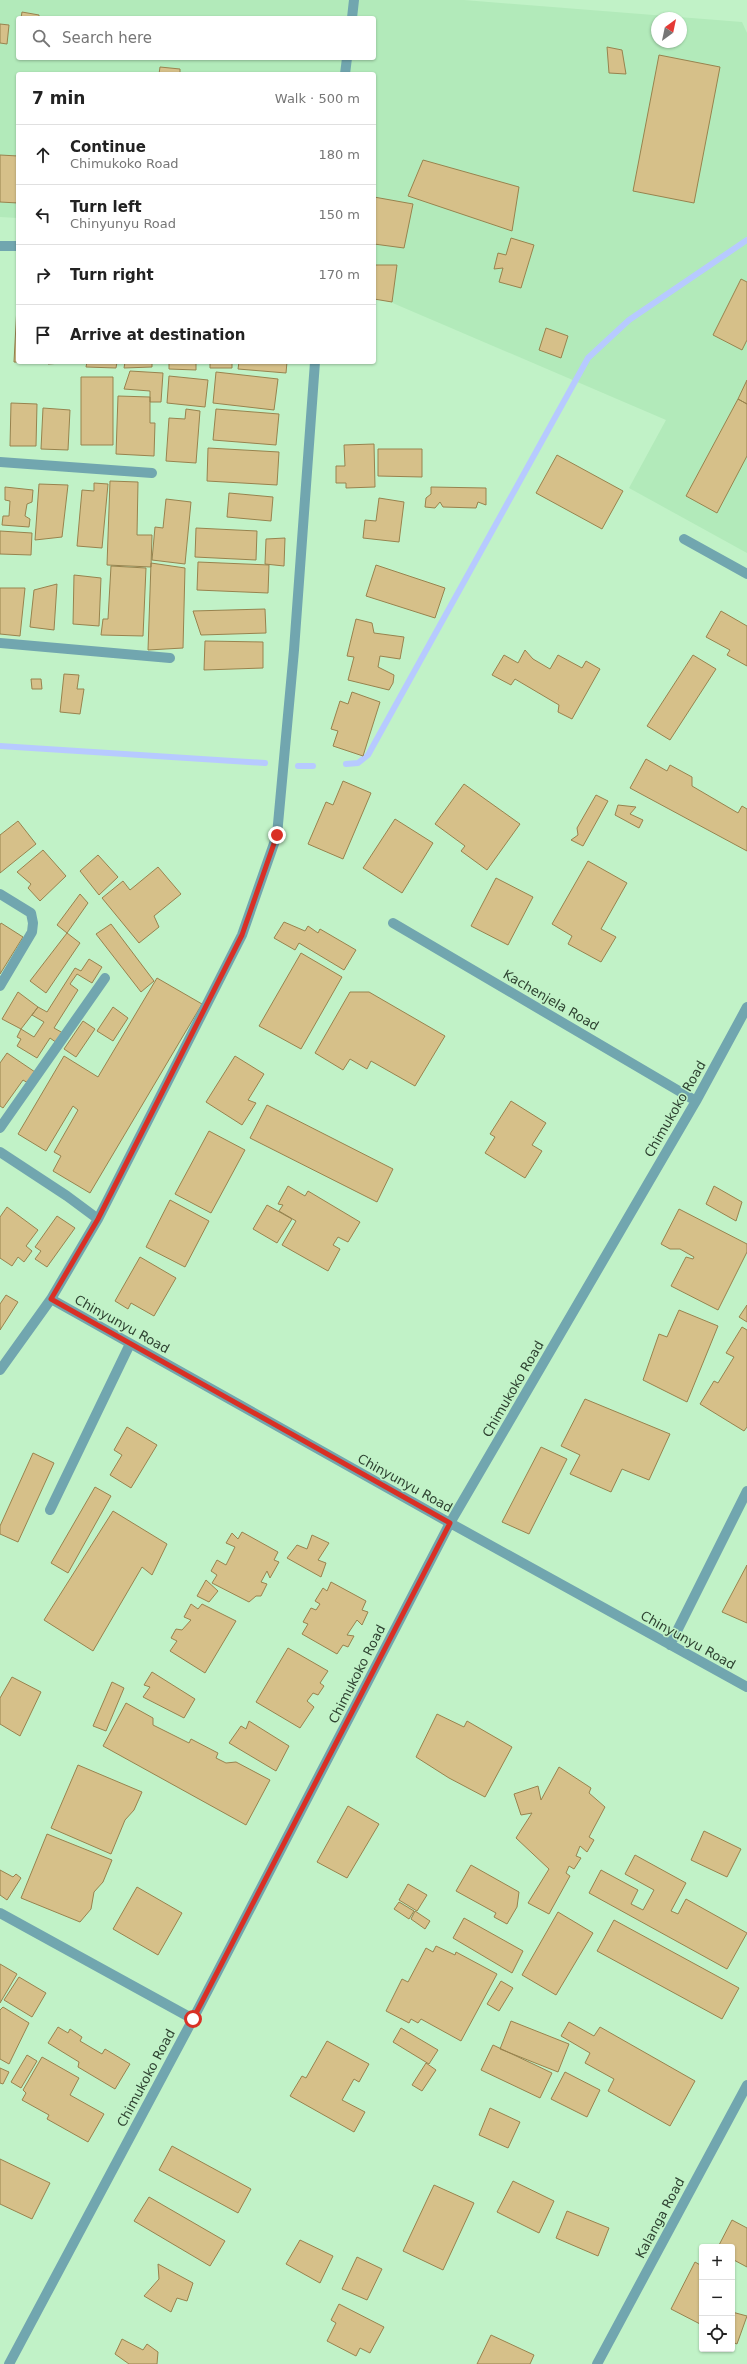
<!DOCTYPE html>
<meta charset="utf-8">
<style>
body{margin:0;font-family:"DejaVu Sans",sans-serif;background:#f2f2f2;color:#222}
.controls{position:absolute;right:12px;bottom:12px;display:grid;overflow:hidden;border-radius:4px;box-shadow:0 1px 3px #0004}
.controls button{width:36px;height:36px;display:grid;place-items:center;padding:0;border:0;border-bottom:1px solid #e0e0e0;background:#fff;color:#222;font:20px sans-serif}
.compass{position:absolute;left:651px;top:12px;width:36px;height:36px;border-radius:50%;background:#fff;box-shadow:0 1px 3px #0004;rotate:33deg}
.stop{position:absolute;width:12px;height:12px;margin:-9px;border:3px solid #d93025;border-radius:50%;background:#fff}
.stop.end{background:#d93025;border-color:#fff;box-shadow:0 1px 4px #0008}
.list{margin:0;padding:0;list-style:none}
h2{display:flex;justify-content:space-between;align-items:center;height:52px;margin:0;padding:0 16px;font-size:17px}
h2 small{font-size:13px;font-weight:400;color:#767676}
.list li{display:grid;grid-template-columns:26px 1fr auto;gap:12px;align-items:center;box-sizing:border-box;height:60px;padding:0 16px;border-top:1px solid #e0e0e0}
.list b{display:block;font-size:15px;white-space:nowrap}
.list p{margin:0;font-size:13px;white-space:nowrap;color:#767676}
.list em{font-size:13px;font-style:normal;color:#767676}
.icon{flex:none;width:22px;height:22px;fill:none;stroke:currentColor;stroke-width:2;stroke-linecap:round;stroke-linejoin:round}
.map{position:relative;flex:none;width:747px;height:2364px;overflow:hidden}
.search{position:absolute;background:#fff;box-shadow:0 1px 3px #0004;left:16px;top:16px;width:360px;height:44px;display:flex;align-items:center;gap:10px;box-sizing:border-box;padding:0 14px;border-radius:4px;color:#767676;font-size:15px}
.panel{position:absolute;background:#fff;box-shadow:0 1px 3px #0004;left:16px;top:72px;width:360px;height:292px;border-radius:4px}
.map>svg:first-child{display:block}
.built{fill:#b2eaba;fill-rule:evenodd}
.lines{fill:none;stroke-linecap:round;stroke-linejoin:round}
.stream{stroke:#b7caff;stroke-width:6}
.building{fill:#d6c089;stroke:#98834e}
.minor{stroke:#71a6af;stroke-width:10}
.route{stroke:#d93025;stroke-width:5}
.labels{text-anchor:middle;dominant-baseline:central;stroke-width:3;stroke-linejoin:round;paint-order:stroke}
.street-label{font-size:13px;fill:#2e4231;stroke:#c1f2c7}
</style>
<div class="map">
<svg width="747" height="2364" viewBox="0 0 747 2364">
<rect width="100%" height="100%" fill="#c1f2c7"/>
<path class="built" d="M 0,0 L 464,0 L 742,22 L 747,33 L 747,553 L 629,488 L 666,420 L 374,295 L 374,74 L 18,74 L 18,218 L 0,217 ZM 18,18 L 374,18 L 374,58 L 18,58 ZM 657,18 L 681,18 L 681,42 L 657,42 Z"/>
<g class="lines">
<path class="stream" d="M 0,746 L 265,763
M 346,764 L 358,763 L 368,755 L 588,358 L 629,320 L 747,240
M 298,766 L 313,766"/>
</g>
<path class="building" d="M 22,12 L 39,15 L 39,18 L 21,18 Z
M 0,24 L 9,25 L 7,44 L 0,43 Z
M 607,47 L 622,50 L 626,74 L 609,73 Z
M 659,55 L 720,67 L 694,203 L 633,191 Z
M 160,67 L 180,69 L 180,74 L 159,74 Z
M 0,155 L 18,156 L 18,203 L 0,202 Z
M 423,160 L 519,187 L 512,231 L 408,196 Z
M 374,197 L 413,204 L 404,248 L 374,244 Z
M 511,238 L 534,245 L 521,288 L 499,282 L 503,268 L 494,269 L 498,253 L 506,255 Z
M 374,265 L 397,265 L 392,302 L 374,299 Z
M 741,279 L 747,282 L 747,340 L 742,350 L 713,335 Z
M 18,287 L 18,362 L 42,363 L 14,362 Z
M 546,328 L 568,336 L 561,358 L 539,350 Z
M 49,362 L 75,362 L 48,364 Z
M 87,362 L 117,362 L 116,368 L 86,367 Z
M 125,362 L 152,362 L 152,367 L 124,368 Z
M 169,362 L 196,362 L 196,370 L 169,369 Z
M 210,362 L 232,362 L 232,368 L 210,368 Z
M 239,362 L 287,362 L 286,373 L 238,369 Z
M 130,371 L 163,373 L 161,402 L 150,402 L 150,391 L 124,389 Z
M 216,372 L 278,379 L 274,410 L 213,403 Z
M 169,376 L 208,380 L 205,407 L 167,403 Z
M 81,377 L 113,377 L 113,445 L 81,445 Z
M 747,380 L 747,404 L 738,399 Z
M 118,396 L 150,397 L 150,423 L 155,423 L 154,456 L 116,454 Z
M 738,399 L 747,404 L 747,456 L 717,513 L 686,496 Z
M 11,403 L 37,404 L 36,446 L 10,446 Z
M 43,408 L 70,410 L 68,450 L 41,449 Z
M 186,409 L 200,411 L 196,463 L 166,461 L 169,418 L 185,419 Z
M 216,409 L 279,414 L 276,445 L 213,440 Z
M 374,444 L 375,487 L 346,488 L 346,483 L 336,483 L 336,466 L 345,466 L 344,445 Z
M 208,448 L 279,452 L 277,485 L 207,481 Z
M 378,449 L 422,449 L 422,477 L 378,476 Z
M 557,455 L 623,491 L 602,529 L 536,493 Z
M 110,481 L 138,482 L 137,535 L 152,535 L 151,567 L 107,565 Z
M 94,483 L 108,484 L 102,548 L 77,546 L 82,490 L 94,491 Z
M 39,484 L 68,485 L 62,537 L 35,540 Z
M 5,487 L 33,490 L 32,502 L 27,504 L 25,516 L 30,519 L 29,527 L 2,525 L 3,516 L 9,516 L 10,501 L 5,500 Z
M 431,487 L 486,488 L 486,505 L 478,502 L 476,508 L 443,507 L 440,502 L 435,508 L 425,507 L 426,498 L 431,494 Z
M 229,493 L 273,497 L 271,521 L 227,517 Z
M 379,498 L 404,502 L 399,542 L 363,538 L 365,520 L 376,521 Z
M 166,499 L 191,502 L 185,564 L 152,560 L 155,527 L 163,528 Z
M 196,528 L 257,531 L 256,560 L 195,557 Z
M 0,531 L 32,533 L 31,555 L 0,554 Z
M 285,538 L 284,566 L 265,564 L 266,539 Z
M 198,562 L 269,565 L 268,593 L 197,590 Z
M 151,563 L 185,568 L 183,648 L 148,650 Z
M 376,565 L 445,588 L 435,618 L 366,596 Z
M 111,566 L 146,568 L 143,636 L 101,635 L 103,619 L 108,619 Z
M 74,575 L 101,578 L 99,626 L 73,624 Z
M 57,584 L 54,630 L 30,627 L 34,590 Z
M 0,588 L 25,588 L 20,636 L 0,634 Z
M 265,609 L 266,633 L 201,635 L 193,611 Z
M 721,611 L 747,626 L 747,666 L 727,655 L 730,650 L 706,637 Z
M 356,619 L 372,623 L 374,633 L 404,637 L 400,659 L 380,656 L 378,667 L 394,675 L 393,683 L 389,690 L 348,680 L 354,657 L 347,656 Z
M 205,641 L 263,642 L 263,668 L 204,670 Z
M 525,650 L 533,659 L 550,669 L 558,655 L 582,668 L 586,661 L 600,669 L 572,719 L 558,712 L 559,705 L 515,679 L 511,685 L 492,675 L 504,655 L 518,663 Z
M 693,655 L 716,669 L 670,740 L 647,726 Z
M 64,674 L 79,675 L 77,689 L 84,689 L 80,714 L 60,712 Z
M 31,679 L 41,679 L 42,689 L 32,689 Z
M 352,692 L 380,702 L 363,756 L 333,746 L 338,731 L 331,729 L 340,701 L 348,704 Z
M 646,759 L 667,771 L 670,765 L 692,777 L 692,786 L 738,813 L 742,806 L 747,809 L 747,851 L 630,788 Z
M 343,781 L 371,793 L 343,859 L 308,844 L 326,802 L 333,805 Z
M 464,784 L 520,824 L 487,870 L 461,851 L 465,846 L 435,824 Z
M 596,795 L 608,801 L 583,846 L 571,840 L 578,835 L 577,828 Z
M 618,805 L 636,807 L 630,814 L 643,820 L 639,828 L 615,815 Z
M 395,819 L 433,843 L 402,893 L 363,868 Z
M 18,821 L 36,844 L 0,873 L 0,835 Z
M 43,850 L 66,876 L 40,901 L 28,888 L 31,884 L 17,872 Z
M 98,855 L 118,877 L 99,895 L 80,871 Z
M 588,861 L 627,883 L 601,929 L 616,937 L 601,962 L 568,944 L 572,936 L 552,924 Z
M 158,867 L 181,894 L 154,916 L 159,927 L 139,943 L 102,898 L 123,881 L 130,890 Z
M 496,878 L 533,897 L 508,945 L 471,926 Z
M 80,894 L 88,903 L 67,933 L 57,925 Z
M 284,922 L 305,931 L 308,926 L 318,933 L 320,929 L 356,950 L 344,970 L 299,943 L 295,950 L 274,938 Z
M 1,923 L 23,937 L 0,974 L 0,925 Z
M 111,924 L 154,981 L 141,992 L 96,934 Z
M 67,933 L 80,943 L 46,993 L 30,981 Z
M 301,953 L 342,977 L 301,1049 L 259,1026 Z
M 89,959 L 102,967 L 92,983 L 77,974 L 70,984 L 78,990 L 54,1028 L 63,1033 L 57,1043 L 50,1038 L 37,1058 L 17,1046 L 21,1039 L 17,1037 L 21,1029 L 34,1037 L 44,1022 L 32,1015 L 38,1007 L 47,1012 L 75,968 L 81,971 Z
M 157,978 L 202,1004 L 90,1193 L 53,1171 L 61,1156 L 54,1152 L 78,1110 L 73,1106 L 46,1151 L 18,1134 L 64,1056 L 98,1077 Z
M 18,992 L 38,1007 L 21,1029 L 2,1019 Z
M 350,992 L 369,992 L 445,1036 L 415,1086 L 371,1061 L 367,1069 L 350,1059 L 343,1070 L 315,1053 Z
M 113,1007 L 128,1018 L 113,1041 L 97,1031 Z
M 83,1021 L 95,1029 L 76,1057 L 64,1049 Z
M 7,1053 L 35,1072 L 28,1083 L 23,1080 L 3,1108 L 0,1106 L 0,1063 Z
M 235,1056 L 264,1074 L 248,1100 L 256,1103 L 242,1125 L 206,1102 Z
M 511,1101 L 546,1123 L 532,1145 L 542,1151 L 525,1178 L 485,1153 L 495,1137 L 490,1134 Z
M 267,1105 L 393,1169 L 377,1202 L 250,1138 Z
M 209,1131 L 245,1150 L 211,1213 L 175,1194 Z
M 288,1186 L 305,1196 L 308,1191 L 360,1222 L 348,1242 L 338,1237 L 333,1245 L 340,1249 L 328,1271 L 282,1245 L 296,1221 L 279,1211 L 283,1205 L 278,1204 Z
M 714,1186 L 742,1202 L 736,1221 L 706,1204 Z
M 170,1200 L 209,1221 L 185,1267 L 146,1247 Z
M 267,1205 L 292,1219 L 277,1243 L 253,1229 Z
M 7,1207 L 38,1230 L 26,1246 L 32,1251 L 24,1262 L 18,1257 L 12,1266 L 0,1258 L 0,1217 Z
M 679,1209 L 747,1244 L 747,1252 L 718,1310 L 671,1286 L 686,1257 L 693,1259 L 694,1257 L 680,1249 L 670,1249 L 661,1244 Z
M 57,1216 L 75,1228 L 47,1267 L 35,1259 L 41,1251 L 35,1247 Z
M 140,1257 L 176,1278 L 154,1316 L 131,1303 L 128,1309 L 115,1301 Z
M 6,1295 L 18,1302 L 0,1330 L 0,1304 Z
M 747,1305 L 747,1322 L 739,1317 Z
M 679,1310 L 718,1326 L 687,1402 L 643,1380 L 659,1334 L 667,1337 Z
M 742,1327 L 747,1330 L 747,1427 L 744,1431 L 700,1404 L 714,1381 L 718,1383 L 734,1357 L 726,1353 Z
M 585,1399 L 670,1434 L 649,1480 L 622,1469 L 611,1492 L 570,1474 L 580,1455 L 561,1446 Z
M 127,1427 L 157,1445 L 131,1488 L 110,1475 L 122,1455 L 114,1450 Z
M 541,1447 L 567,1459 L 529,1534 L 502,1522 Z
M 33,1453 L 54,1463 L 18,1542 L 0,1534 L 0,1526 Z
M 95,1487 L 111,1496 L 68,1573 L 51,1563 Z
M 113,1511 L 167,1544 L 152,1575 L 142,1567 L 93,1651 L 44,1620 Z
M 242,1532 L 278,1552 L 274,1560 L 279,1562 L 270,1578 L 267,1571 L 261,1582 L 267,1584 L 261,1596 L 256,1596 L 249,1602 L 212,1583 L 217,1575 L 211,1571 L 217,1560 L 226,1565 L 235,1547 L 226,1543 L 232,1533 L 238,1539 Z
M 312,1535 L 329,1543 L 318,1560 L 326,1563 L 321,1577 L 287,1558 L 297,1545 L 307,1549 Z
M 747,1565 L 747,1623 L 722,1612 Z
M 206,1580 L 218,1591 L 209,1602 L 197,1596 Z
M 331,1582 L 366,1601 L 362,1610 L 368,1612 L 362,1625 L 357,1620 L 347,1635 L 354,1636 L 348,1647 L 343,1645 L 337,1654 L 302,1634 L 308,1624 L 303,1622 L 311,1608 L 316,1610 L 320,1604 L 315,1601 L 323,1588 L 327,1591 Z
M 191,1604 L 198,1609 L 202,1604 L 236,1621 L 205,1673 L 170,1651 L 177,1641 L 171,1638 L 176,1629 L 182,1630 L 191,1620 L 184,1617 Z
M 288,1648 L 328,1671 L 320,1683 L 324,1686 L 318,1695 L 313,1693 L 307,1701 L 314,1707 L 300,1728 L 256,1702 Z
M 152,1672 L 195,1699 L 184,1718 L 143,1697 L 150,1687 L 144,1685 Z
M 12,1677 L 41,1692 L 20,1736 L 0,1724 L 0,1698 Z
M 112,1682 L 124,1688 L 106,1731 L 93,1726 Z
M 126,1703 L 153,1718 L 153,1725 L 189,1743 L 191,1739 L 218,1753 L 216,1758 L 226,1763 L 236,1762 L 270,1780 L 246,1825 L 103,1746 Z
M 437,1714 L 464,1727 L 467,1721 L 512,1747 L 485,1797 L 449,1778 L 416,1757 Z
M 249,1721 L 289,1746 L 276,1771 L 229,1743 L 241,1726 L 246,1729 Z
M 78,1765 L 142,1792 L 134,1810 L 125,1820 L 111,1854 L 51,1828 Z
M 559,1767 L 591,1788 L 589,1793 L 605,1807 L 589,1837 L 594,1840 L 587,1852 L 580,1846 L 576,1856 L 581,1858 L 574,1869 L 569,1866 L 566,1873 L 570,1876 L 549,1914 L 528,1903 L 549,1869 L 516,1838 L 532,1813 L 521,1815 L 514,1794 L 538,1786 L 541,1800 Z
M 348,1806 L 379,1824 L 347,1878 L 317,1862 Z
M 704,1831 L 741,1849 L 727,1877 L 691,1860 Z
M 47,1834 L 112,1860 L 103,1882 L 94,1892 L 91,1909 L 80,1922 L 21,1898 Z
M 635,1855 L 686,1883 L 671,1911 L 678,1914 L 686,1899 L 747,1933 L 727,1969 L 589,1893 L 601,1870 L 638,1890 L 631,1904 L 643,1910 L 654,1890 L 625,1874 Z
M 471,1865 L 519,1892 L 517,1907 L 507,1924 L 494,1917 L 496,1913 L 456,1891 Z
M 0,1870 L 13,1877 L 16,1874 L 21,1878 L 7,1900 L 0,1895 Z
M 408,1884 L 427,1895 L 417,1911 L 399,1900 Z
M 137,1887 L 182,1913 L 158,1955 L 113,1929 Z
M 399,1902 L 414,1911 L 409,1919 L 394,1909 Z
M 415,1911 L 430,1921 L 425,1929 L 411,1919 Z
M 558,1912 L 593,1933 L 556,1995 L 522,1975 Z
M 464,1918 L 523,1951 L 512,1973 L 453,1938 Z
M 614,1920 L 739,1988 L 722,2019 L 597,1951 Z
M 436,1946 L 455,1955 L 456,1952 L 497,1974 L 461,2041 L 421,2019 L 418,2023 L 411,2019 L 409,2023 L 386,2011 L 402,1979 L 408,1982 L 426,1948 L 433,1952 Z
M 0,1964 L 17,1974 L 0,2003 Z
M 19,1977 L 46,1993 L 32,2017 L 4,2000 Z
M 501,1981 L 513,1988 L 499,2011 L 487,2004 Z
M 3,2007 L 29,2023 L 9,2064 L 0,2059 L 0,2010 Z
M 511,2021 L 569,2044 L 558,2072 L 500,2049 Z
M 569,2022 L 594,2036 L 600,2027 L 695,2081 L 670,2126 L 608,2091 L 614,2079 L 585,2063 L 590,2053 L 561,2036 Z
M 58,2027 L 68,2033 L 70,2029 L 82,2037 L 80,2041 L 102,2054 L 105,2049 L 130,2064 L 115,2089 L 78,2067 L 79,2062 L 48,2043 Z
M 401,2028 L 438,2050 L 429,2064 L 393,2042 Z
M 327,2041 L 369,2064 L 359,2082 L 354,2079 L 342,2100 L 365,2112 L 354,2132 L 290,2096 L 302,2076 L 306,2078 Z
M 493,2045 L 552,2073 L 540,2098 L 481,2070 Z
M 27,2055 L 37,2061 L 21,2088 L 11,2082 Z
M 42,2057 L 79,2078 L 70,2095 L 104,2114 L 88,2142 L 47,2119 L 49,2115 L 22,2100 L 26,2093 L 23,2090 Z
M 426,2063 L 436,2070 L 422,2091 L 412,2085 Z
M 0,2068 L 9,2072 L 3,2084 L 0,2083 Z
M 565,2072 L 600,2090 L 587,2117 L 551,2099 Z
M 490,2108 L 520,2122 L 508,2148 L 479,2135 Z
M 172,2146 L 251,2189 L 238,2213 L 159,2170 Z
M 0,2159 L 50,2183 L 32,2219 L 0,2204 Z
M 513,2181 L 554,2201 L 539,2233 L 497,2212 Z
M 434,2185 L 474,2203 L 443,2270 L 403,2251 Z
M 149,2197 L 225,2241 L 210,2266 L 134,2221 Z
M 567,2211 L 609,2228 L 598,2256 L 556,2238 Z
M 732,2220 L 747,2228 L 747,2267 L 732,2259 L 732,2247 L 718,2247 Z
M 300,2240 L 333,2256 L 320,2283 L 286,2264 Z
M 357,2257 L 382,2269 L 367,2300 L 342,2289 Z
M 695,2262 L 702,2266 L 702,2325 L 671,2309 Z
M 158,2264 L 193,2283 L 187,2301 L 177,2298 L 171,2312 L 144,2296 L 159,2279 Z
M 339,2304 L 384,2327 L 370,2353 L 360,2348 L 356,2356 L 327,2341 L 336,2323 L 331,2320 Z
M 732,2312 L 747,2316 L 737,2344 L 732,2342 Z
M 491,2335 L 534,2355 L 530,2364 L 477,2364 Z
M 122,2339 L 143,2350 L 147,2344 L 158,2352 L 157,2364 L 129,2364 L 115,2354 Z"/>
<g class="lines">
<path class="minor" d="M 352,18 L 354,0
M 345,74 L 347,58
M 0,246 L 18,246
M 0,462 L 152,473
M 684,539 L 747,574
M 0,643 L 170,658
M 0,894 L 31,913 L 33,923 L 32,932 L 0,986
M 393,923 L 696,1101
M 0,1128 L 105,978
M 0,1152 L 67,1196 L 98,1219
M 51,1299 L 450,1523 L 747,1687
M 0,1370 L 51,1299 L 98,1219 L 242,935 L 277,835 L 294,650 L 315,362
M 50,1510 L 130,1344
M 670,1645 L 747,1491
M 0,1913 L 193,2019
M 9,2364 L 193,2019 L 450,1523 L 696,1101 L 747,1007
M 597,2364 L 747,2085"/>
</g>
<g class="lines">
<path class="route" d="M 193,2019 L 450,1523 L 51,1299 L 98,1219 L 242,935 L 277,835"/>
</g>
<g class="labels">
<g class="street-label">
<text transform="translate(551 1000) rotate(30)">Kachenjela Road</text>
<text transform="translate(675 1109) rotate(-60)">Chimukoko Road</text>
<text transform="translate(122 1324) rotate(29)">Chinyunyu Road</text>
<text transform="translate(513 1389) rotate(-60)">Chimukoko Road</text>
<text transform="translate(405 1483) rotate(29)">Chinyunyu Road</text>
<text transform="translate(688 1640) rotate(29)">Chinyunyu Road</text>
<text transform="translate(357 1674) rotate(-63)">Chimukoko Road</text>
<text transform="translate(146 2078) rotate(-62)">Chimukoko Road</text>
<text transform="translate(660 2218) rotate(-62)">Kalanga Road</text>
</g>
</g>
</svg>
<div class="controls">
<button>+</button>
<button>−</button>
<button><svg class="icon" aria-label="locate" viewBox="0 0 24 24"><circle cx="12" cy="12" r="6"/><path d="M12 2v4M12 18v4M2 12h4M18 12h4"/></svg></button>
</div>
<svg class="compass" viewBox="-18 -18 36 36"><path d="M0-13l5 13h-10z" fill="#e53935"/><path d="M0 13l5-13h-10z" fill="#767676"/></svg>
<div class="stop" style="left:193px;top:2019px"></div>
<div class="stop end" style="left:277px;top:835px"></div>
<div class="search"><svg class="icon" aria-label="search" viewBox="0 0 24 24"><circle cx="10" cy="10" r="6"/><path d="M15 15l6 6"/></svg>Search here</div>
<section class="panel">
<h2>7 min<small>Walk · 500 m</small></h2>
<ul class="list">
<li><svg class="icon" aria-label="ahead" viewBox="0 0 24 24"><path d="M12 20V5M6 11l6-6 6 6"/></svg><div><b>Continue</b><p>Chimukoko Road</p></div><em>180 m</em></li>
<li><svg class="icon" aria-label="left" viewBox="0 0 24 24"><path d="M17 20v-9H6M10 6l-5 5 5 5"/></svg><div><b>Turn left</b><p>Chinyunyu Road</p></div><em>150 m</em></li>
<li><svg class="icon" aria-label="right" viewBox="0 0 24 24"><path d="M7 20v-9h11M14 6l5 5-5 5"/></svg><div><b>Turn right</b></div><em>170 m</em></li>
<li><svg class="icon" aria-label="arrive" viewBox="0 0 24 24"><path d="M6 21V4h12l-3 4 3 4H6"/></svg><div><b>Arrive at destination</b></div></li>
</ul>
</section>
</div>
